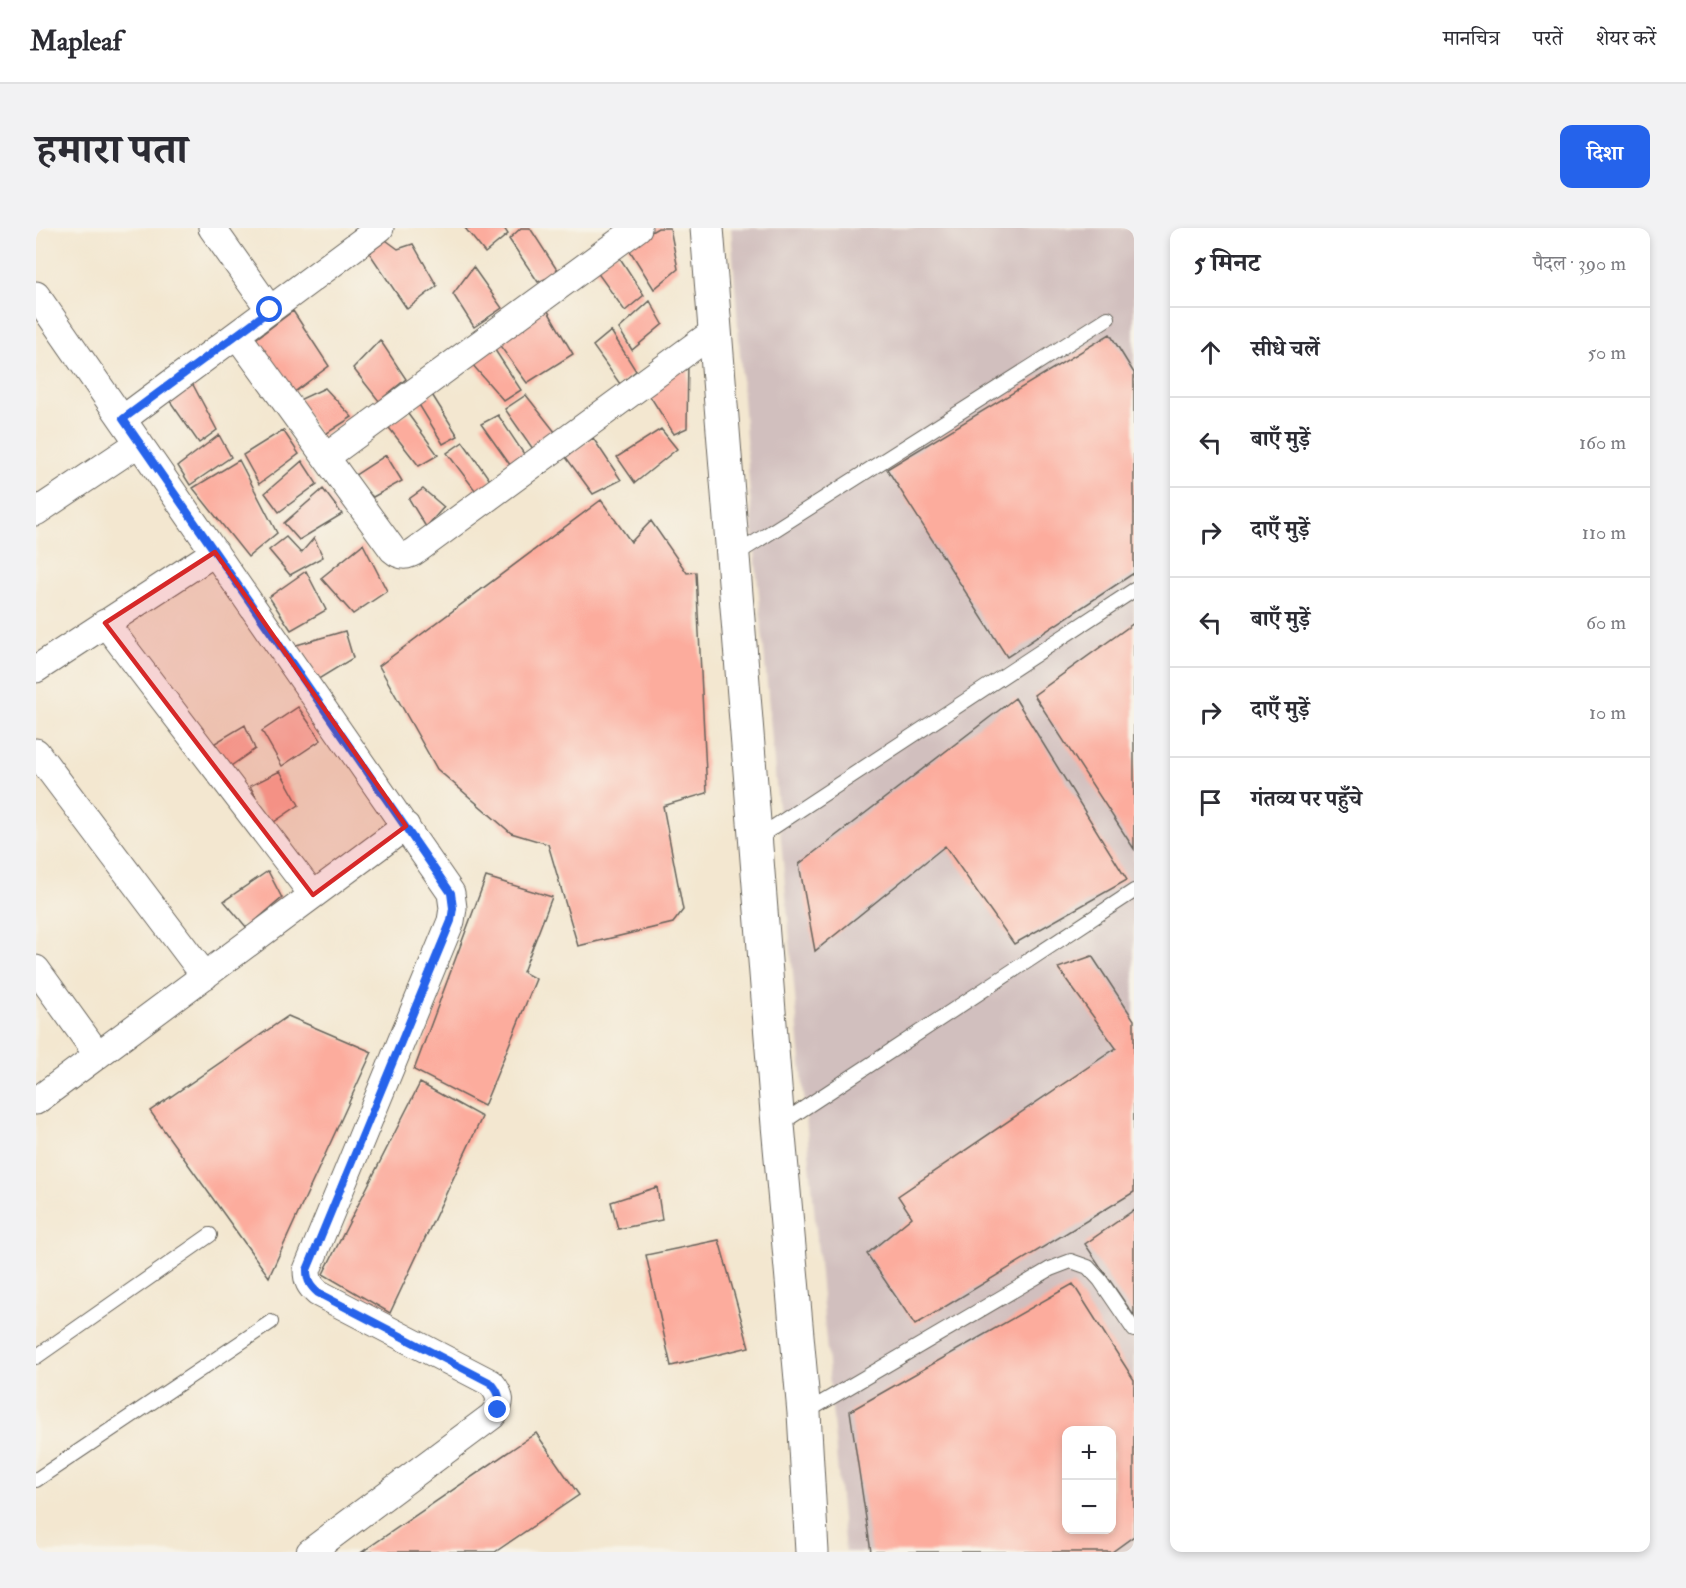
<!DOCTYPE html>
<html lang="hi">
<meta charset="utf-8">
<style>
body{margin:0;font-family:"IM FELL Double Pica","Noto Serif Devanagari",serif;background:#f2f2f3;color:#2b2b33}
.controls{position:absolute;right:18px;bottom:18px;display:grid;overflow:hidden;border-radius:12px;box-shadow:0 3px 9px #0003}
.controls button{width:54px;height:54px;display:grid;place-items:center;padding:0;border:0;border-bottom:2px solid #e1e1e2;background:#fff;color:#2b2b33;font:30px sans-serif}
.stop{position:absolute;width:18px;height:18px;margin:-14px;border:4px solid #2563eb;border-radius:50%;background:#fff}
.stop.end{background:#2563eb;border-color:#fff;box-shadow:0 2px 6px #0008}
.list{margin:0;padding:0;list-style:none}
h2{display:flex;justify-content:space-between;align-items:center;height:78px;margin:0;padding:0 24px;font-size:26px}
h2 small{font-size:20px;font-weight:400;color:#7c7c81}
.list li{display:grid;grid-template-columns:39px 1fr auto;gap:18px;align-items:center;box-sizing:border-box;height:90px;padding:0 24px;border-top:2px solid #e1e1e2}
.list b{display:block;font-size:22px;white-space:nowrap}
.list em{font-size:20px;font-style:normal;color:#7c7c81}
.icon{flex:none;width:33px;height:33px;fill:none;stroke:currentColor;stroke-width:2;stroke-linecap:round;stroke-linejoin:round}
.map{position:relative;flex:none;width:1098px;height:1324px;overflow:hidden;border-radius:12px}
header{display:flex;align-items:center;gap:36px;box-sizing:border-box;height:84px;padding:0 30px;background:#fff;border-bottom:2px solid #e1e1e2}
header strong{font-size:28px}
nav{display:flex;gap:33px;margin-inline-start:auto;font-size:21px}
.intro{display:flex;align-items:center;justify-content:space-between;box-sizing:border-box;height:144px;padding:0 36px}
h1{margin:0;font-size:42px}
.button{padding:15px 27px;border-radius:12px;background:#2563eb;color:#fff;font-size:21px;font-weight:700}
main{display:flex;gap:36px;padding:0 36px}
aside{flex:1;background:#fff;border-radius:12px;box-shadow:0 3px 9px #0003}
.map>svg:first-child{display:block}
.industrial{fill:#d1bfbe;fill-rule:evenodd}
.building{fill:#fcac9d;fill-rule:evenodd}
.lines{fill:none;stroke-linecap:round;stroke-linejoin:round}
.service-casing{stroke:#67635b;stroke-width:16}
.minor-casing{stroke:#67635b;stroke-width:29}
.tertiary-casing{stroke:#67635b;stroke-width:35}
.service{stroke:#fff;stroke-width:14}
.minor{stroke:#fff;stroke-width:27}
.tertiary{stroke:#fff;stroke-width:33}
.route{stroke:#2563eb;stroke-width:8}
.marked{fill:#d62828;fill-opacity:0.2;stroke:#d62828;stroke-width:4.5;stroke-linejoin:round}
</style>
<header>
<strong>Mapleaf</strong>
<nav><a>मानचित्र</a><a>परतें</a><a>शेयर करें</a></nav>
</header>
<div class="intro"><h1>हमारा पता</h1><a class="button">दिशा</a></div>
<main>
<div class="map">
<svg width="1098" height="1324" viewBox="0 0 1098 1324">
<rect width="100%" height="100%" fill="#f7f3e8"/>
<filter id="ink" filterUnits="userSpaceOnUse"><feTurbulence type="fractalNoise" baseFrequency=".0167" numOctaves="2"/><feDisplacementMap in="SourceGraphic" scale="12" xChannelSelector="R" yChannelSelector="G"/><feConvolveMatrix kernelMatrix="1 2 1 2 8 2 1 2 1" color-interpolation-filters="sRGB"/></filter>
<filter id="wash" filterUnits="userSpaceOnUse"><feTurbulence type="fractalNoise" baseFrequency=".008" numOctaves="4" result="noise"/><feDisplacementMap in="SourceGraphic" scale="24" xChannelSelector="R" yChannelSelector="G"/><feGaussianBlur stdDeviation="1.35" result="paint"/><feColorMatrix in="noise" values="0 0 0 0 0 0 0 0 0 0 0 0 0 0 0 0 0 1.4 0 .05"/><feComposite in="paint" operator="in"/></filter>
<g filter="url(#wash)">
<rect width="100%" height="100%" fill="#f3e7d0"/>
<path class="industrial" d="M 695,0 L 1098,0 L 1098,1324 L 809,1324 L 714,267 ZM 1030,1202 L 1076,1202 L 1076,1302 L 1030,1302 Z"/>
<g id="blocks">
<path class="building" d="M 429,0 L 468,0 L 472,6 L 449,25 Z
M 485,0 L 494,0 L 523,45 L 502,54 L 473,11 Z
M 622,0 L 634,0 L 642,41 L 618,61 L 591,18 Z
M 347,10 L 362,21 L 377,16 L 401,58 L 371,81 L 330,20 Z
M 580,24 L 608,67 L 589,83 L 558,40 Z
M 437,39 L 466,80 L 438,99 L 417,66 Z
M 614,73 L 627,96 L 596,122 L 583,101 Z
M 509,78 L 537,126 L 491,155 L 462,115 Z
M 257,83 L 293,138 L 253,168 L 217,113 Z
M 575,103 L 600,143 L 584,156 L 557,118 Z
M 1074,106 L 1098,145 L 1098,345 L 971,429 L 851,241 Z
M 344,112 L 370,151 L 343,173 L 317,140 Z
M 457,119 L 485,162 L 468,173 L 435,135 Z
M 652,132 L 651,200 L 638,206 L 612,165 Z
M 155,153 L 181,202 L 163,215 L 131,169 Z
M 289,160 L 316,189 L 285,209 L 263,172 Z
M 395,165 L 422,208 L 407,216 L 382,175 Z
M 490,167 L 523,209 L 497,221 L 469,181 Z
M 372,186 L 402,227 L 383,238 L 350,196 Z
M 462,187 L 488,226 L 489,230 L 477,241 L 445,196 Z
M 625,201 L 641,221 L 599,255 L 581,229 Z
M 247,202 L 263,226 L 223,256 L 207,227 Z
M 183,207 L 195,229 L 154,257 L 142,238 Z
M 557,210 L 585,252 L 557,266 L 529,228 Z
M 427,214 L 456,255 L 442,266 L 411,225 Z
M 350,227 L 366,253 L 337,269 L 316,249 Z
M 203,232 L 241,305 L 212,329 L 157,260 Z
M 266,233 L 281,256 L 243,284 L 229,265 Z
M 287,261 L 306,286 L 263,312 L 248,295 Z
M 387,261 L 408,279 L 390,299 L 373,271 Z
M 565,272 L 595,314 L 615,293 L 651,345 L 660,344 L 671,565 L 627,578 L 647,682 L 637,695 L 542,718 L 512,616 L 475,605 L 401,541 L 343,438 Z
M 250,309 L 265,325 L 278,310 L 287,329 L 254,347 L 233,322 Z
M 327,316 L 351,363 L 317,386 L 285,350 Z
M 270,343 L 290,382 L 255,402 L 233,369 Z
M 1098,395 L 1098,621 L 998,467 Z
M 309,403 L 317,430 L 276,455 L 257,418 Z
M 979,470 L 1091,652 L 978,716 L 909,618 L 779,723 L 763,636 Z
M 262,479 L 285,512 L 246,538 L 226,503 Z
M 209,497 L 219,521 L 192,540 L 179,515 Z
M 244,543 L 263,577 L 235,596 L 214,558 Z
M 232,643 L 246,670 L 211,700 L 188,673 Z
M 450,649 L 516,669 L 487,744 L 500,751 L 448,878 L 378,842 Z
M 1056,728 L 1098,792 L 1098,964 L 879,1097 L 831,1026 L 876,989 L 862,968 L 1080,820 L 1022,740 Z
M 252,788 L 336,824 L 233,1049 L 114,883 Z
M 384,855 L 446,889 L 354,1085 L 287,1046 Z
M 621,959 L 626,992 L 582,1001 L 575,974 Z
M 1098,982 L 1098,1088 L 1049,1016 Z
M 683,1012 L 713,1119 L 635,1138 L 610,1027 Z
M 1037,1056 L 1098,1152 L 1098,1308 L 1076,1324 L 835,1324 L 814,1183 ZM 1030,1202 L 1076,1202 L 1076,1302 L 1030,1302 Z
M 500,1205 L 543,1267 L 459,1324 L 326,1324 Z"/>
</g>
</g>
<g filter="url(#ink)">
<use href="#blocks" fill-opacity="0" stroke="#67635b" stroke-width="1.5"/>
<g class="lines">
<g class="service-casing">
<path id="service" d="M 699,327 L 1072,90
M 721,610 L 1098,362
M 744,896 L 1098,663
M 0,1129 L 174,1007
M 770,1184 L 1014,1041 L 1035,1033 L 1052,1039 L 1064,1052 L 1098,1102
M 0,1252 L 235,1094"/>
</g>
<g class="minor-casing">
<path id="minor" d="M 176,0 L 234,82
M 0,67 L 415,665 L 417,680 L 415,693 L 271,1042 C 271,1053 274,1058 282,1065 L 455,1155 C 465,1167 467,1175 456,1188 L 274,1324
M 201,107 L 357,322 C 366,330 373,328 382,321 L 679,103
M 87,191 L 344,0
M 290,229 L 602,0
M 0,284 L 103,215
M 69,395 L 277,667
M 0,441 L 179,324
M 0,524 L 169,748
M 0,741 L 62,827
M 0,873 L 370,598"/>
</g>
<g class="tertiary-casing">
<path id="tertiary" d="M 671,0 L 742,897 L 768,1185 L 776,1324"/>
</g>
<use href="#service" class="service"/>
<use href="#minor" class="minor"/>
<use href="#tertiary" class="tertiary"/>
</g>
</g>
<g class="lines" filter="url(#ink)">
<path class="route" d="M 234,82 L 87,191 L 415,665 L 417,680 L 415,693 L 271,1042 C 271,1053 274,1058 282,1065 L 455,1155 C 463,1164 465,1170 462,1182"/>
</g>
<path class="marked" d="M 179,324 L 370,598 L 277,667 L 69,395 Z"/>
</svg>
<div class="controls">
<button>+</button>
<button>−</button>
</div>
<div class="stop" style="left:234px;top:82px"></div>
<div class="stop end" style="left:462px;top:1182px"></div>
</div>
<aside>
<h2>5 मिनट<small>पैदल · 390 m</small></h2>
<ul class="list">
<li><svg class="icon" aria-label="ahead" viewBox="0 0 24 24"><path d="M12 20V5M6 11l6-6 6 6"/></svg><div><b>सीधे चलें</b></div><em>50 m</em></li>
<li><svg class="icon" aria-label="left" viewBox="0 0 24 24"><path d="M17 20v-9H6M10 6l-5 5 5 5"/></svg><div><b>बाएँ मुड़ें</b></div><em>160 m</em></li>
<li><svg class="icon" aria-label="right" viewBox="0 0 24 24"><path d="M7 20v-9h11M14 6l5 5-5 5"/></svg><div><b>दाएँ मुड़ें</b></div><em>110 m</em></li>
<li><svg class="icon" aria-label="left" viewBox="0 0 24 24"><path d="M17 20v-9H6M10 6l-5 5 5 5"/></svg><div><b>बाएँ मुड़ें</b></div><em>60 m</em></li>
<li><svg class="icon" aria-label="right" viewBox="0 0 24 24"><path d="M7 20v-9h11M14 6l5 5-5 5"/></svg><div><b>दाएँ मुड़ें</b></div><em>10 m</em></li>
<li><svg class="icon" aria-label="arrive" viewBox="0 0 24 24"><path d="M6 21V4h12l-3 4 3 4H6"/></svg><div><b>गंतव्य पर पहुँचे</b></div></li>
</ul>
</aside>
</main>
